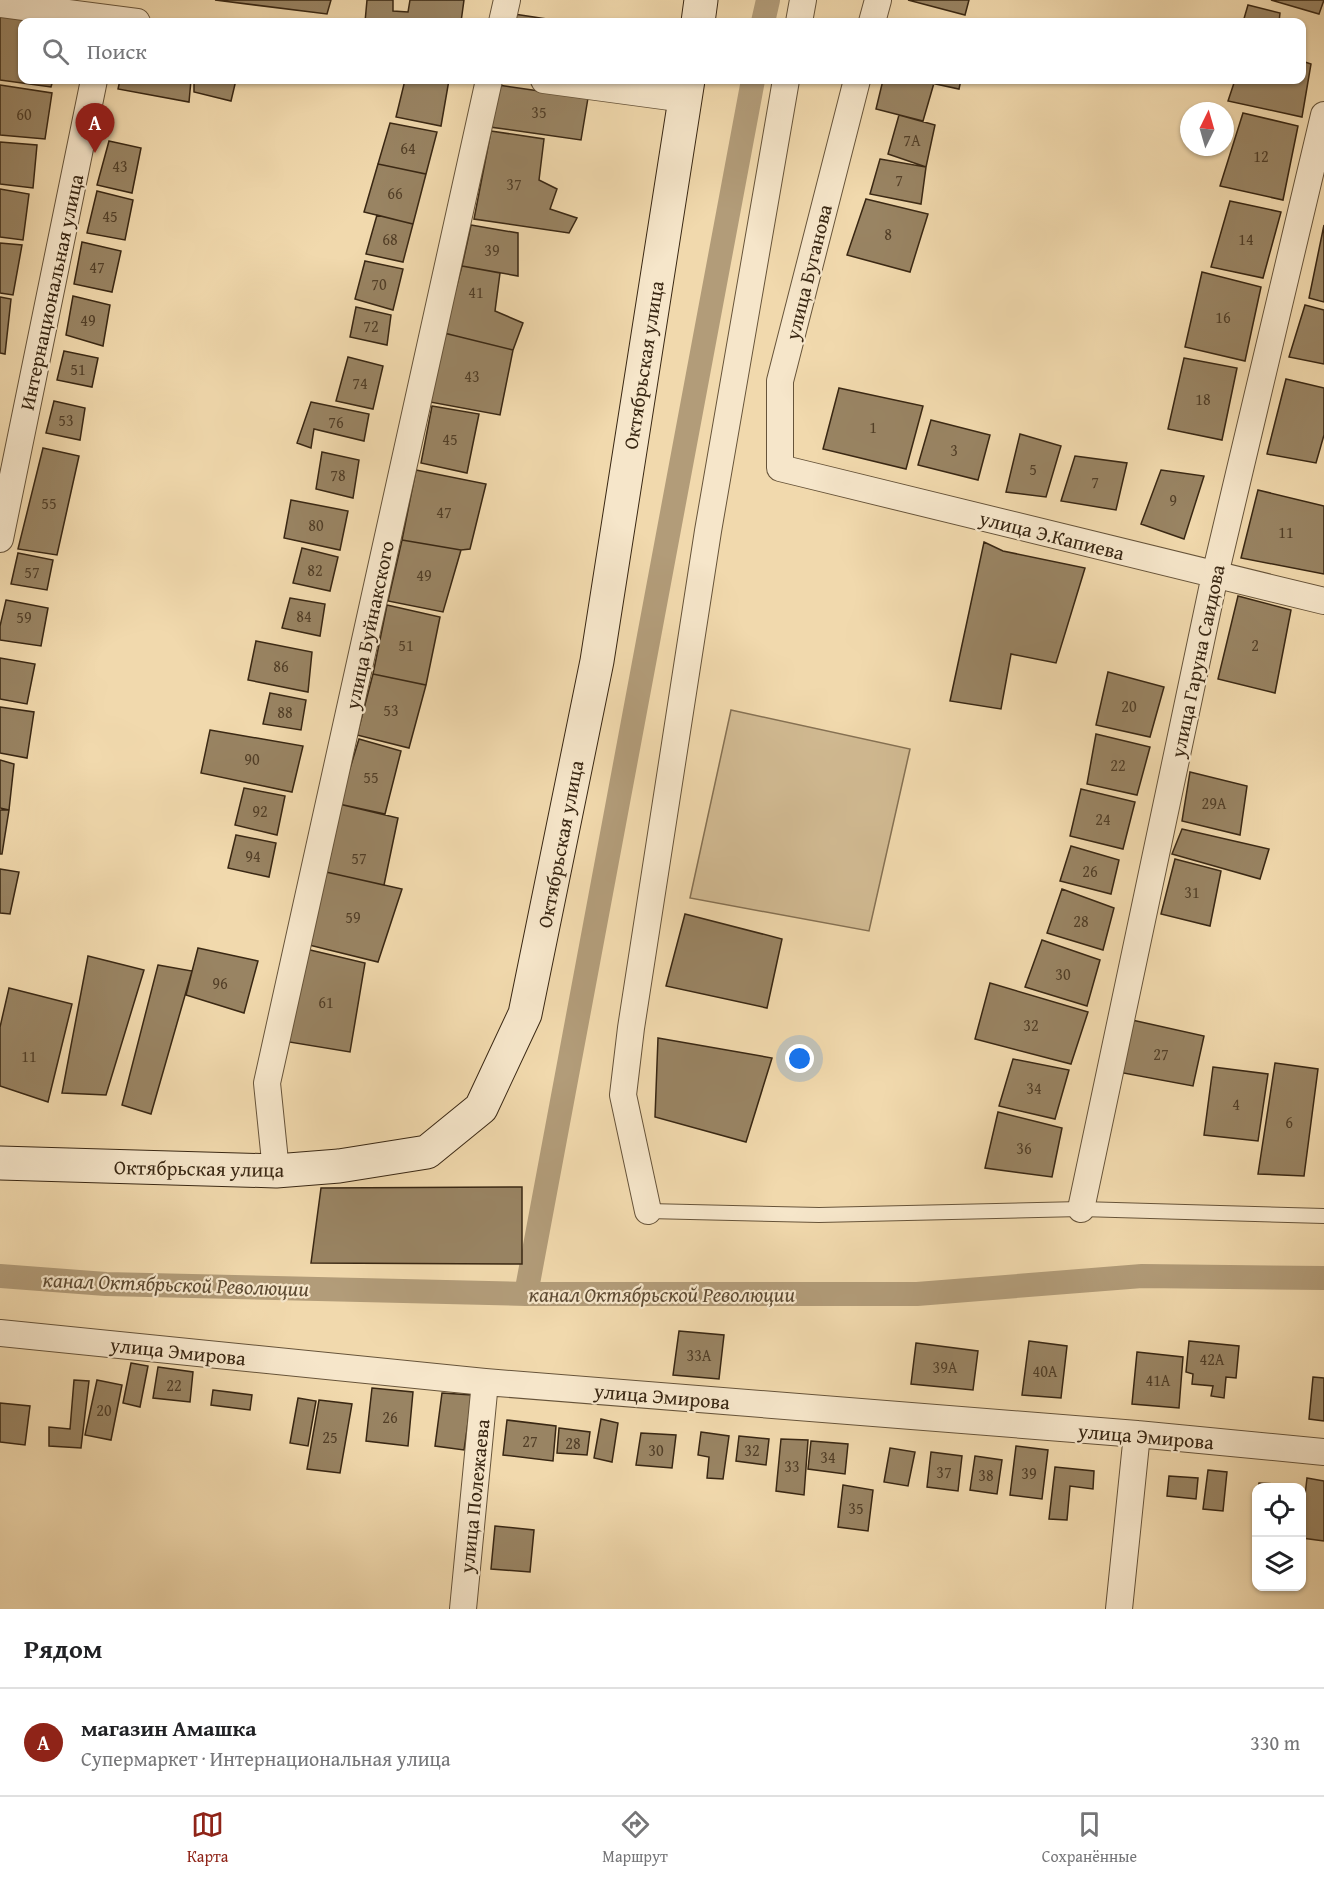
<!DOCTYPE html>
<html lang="ru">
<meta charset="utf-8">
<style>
body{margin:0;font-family:"Gentium Book Plus",serif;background:#f2f2f2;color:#202124}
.controls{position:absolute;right:18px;bottom:18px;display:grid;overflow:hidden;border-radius:12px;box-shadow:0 2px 4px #0004}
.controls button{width:54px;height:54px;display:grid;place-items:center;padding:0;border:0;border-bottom:2px solid #e0e0e0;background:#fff;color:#202124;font:30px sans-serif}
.compass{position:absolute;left:1180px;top:102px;width:54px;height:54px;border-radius:50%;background:#fff;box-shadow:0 2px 4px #0004;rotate:5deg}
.you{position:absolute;left:800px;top:1059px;width:21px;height:21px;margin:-15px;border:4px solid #fff;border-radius:50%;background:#1a73e8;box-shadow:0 0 0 9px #1a73e833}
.badge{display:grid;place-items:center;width:39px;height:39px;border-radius:50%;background:#8f2418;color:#fff;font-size:20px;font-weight:700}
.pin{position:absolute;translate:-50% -50px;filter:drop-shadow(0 2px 3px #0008)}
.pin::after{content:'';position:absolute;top:32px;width:21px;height:18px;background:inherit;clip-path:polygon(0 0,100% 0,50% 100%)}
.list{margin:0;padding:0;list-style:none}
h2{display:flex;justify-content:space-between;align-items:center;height:78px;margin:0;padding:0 24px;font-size:26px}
h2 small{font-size:20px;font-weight:400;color:#757577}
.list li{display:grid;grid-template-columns:39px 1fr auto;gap:18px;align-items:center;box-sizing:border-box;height:108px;padding:0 24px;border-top:2px solid #e0e0e0}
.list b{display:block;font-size:22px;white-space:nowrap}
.list p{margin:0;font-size:20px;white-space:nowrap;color:#757577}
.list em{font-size:20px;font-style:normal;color:#757577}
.icon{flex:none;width:33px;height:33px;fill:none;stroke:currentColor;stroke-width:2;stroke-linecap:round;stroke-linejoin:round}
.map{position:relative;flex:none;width:1324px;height:1609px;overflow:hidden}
.search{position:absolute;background:#fff;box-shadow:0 2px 4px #0004;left:18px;right:18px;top:18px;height:66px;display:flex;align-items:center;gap:15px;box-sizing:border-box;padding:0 21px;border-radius:12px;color:#757577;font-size:22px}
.sheet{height:186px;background:#fff}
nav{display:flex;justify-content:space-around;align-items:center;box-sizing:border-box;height:84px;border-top:2px solid #e0e0e0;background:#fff;font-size:16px;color:#757577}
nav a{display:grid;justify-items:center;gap:3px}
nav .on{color:#8f2418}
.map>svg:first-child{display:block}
.green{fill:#d2bb93;stroke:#867153;stroke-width:1.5}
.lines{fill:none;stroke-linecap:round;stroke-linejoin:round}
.canal{stroke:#b29c79;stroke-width:24}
.building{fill:#998463;stroke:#392713;stroke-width:1.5}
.lane-casing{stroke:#67543a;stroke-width:16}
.street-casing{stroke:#67543a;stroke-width:28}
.secondary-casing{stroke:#392713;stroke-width:35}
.lane{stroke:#f6e6ca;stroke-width:14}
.street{stroke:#f6e6ca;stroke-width:26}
.secondary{stroke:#f6e6ca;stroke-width:33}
.labels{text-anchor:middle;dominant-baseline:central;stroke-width:4.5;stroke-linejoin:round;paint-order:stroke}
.number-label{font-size:16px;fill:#513e27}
.street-label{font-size:20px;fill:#392713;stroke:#f6e6ca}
.water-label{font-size:21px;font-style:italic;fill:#5d4a32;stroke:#f6e6ca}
</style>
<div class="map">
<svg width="1324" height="1609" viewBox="0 0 1324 1609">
<rect width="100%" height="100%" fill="#f1d9ad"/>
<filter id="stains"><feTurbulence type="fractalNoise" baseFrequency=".00333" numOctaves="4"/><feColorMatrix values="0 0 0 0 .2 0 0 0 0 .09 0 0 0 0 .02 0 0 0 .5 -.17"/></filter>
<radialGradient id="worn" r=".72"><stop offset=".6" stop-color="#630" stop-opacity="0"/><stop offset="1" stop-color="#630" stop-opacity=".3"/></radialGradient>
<path class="green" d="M 731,710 L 910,749 L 869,931 L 690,898 Z"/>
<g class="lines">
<path class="canal" d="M 763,22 L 768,0
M 0,1276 L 106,1284 L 526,1294 L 917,1294 L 1142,1276 L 1324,1278
M 526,1294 L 753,80"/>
</g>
<path class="building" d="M 215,0 L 331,0 L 327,14 Z
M 367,0 L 393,0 L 393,11 L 408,12 L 410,0 L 464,0 L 461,22 L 365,22 Z
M 908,0 L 969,0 L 965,15 Z
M 1271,0 L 1324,0 L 1319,14 Z
M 1248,5 L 1280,13 L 1279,22 L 1243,22 Z
M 514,14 L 553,20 L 553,22 L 513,22 Z
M 0,15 L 47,22 L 22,22 L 22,80 L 53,80 L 51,87 L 0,80 Z
M 1302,61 L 1311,64 L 1302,117 L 1228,101 L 1235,80 L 1302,80 Z
M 120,80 L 191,80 L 189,102 L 118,89 Z
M 194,80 L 236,80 L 231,101 L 194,92 Z
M 405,80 L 449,80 L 441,126 L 396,117 Z
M 883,80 L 917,80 L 934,83 L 923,121 L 876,109 Z
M 917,80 L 961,80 L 959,89 Z
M 0,85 L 52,93 L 45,139 L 0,135 Z
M 498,85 L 588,98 L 581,140 L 490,127 Z
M 1243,113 L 1298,126 L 1283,200 L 1220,186 Z
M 899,115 L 935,125 L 926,167 L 888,154 Z
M 390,123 L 437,132 L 426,174 L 378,164 Z
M 491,131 L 544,139 L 539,180 L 557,189 L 550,209 L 577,218 L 569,233 L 474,219 Z
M 109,141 L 141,148 L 132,193 L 97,185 Z
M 0,142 L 37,145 L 33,188 L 0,184 Z
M 880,159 L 926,167 L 921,204 L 870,194 Z
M 378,164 L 426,174 L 413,224 L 364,212 Z
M 0,189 L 29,194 L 23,240 L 0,237 Z
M 97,191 L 133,200 L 125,240 L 87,233 Z
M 866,199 L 928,214 L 910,272 L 847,255 Z
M 1230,201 L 1281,212 L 1263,278 L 1211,267 Z
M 377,215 L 413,224 L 403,262 L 366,254 Z
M 471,225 L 518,233 L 518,276 L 462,266 Z
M 1324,225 L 1324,302 L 1309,298 Z
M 82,242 L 121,251 L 112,292 L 74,284 Z
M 0,243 L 22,245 L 13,295 L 0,293 Z
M 365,261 L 403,269 L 393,310 L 355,299 Z
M 462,266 L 500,273 L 495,311 L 523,323 L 513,350 L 444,333 Z
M 1202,272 L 1261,287 L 1245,361 L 1185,347 Z
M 73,296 L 110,305 L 103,346 L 66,335 Z
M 0,297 L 11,299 L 5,354 L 0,353 Z
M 1305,305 L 1324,310 L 1324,364 L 1289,357 Z
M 356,307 L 391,315 L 387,345 L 350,337 Z
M 444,333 L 513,350 L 500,415 L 430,402 Z
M 64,351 L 98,358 L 92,387 L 57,380 Z
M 348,357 L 383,366 L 373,409 L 336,401 Z
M 1184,358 L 1237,368 L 1222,440 L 1168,429 Z
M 1286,379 L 1324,388 L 1324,435 L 1316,463 L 1267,454 Z
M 839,388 L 923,406 L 906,469 L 823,449 Z
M 54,401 L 85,408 L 80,440 L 46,433 Z
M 311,402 L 369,414 L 364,441 L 314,429 L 311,448 L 297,443 Z
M 432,406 L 479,414 L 467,473 L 421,463 Z
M 931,420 L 990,435 L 978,480 L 918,465 Z
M 1020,434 L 1061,446 L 1046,497 L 1006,492 Z
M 43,448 L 79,456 L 57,555 L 18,549 Z
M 322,452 L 359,460 L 353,498 L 316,489 Z
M 1075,456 L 1127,463 L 1116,510 L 1061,501 Z
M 416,470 L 486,484 L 470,549 L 461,550 L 402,540 Z
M 1161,470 L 1204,476 L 1184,539 L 1141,524 Z
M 1258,490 L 1324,506 L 1324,574 L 1241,558 Z
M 291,500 L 348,511 L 340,550 L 284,538 Z
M 402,540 L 461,550 L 443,612 L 388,601 Z
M 984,542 L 1003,551 L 1085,568 L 1056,663 L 1011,654 L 1001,709 L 950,701 Z
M 302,548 L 338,557 L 330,591 L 293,583 Z
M 18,553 L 53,560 L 47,590 L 11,584 Z
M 1238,596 L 1291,610 L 1275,693 L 1218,679 Z
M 290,598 L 325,604 L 320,636 L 282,628 Z
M 6,600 L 48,608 L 41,646 L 0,640 L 0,626 Z
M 387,605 L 440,617 L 426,685 L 373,674 Z
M 256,641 L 312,652 L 308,692 L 248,680 Z
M 0,658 L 35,664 L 27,704 L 0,699 Z
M 1108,672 L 1164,687 L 1150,737 L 1096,725 Z
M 373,674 L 426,685 L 409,748 L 357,735 Z
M 270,693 L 306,700 L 301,730 L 263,724 Z
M 0,707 L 34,712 L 27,758 L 0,753 Z
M 210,730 L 303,746 L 292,792 L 201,773 Z
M 1096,734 L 1150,747 L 1137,795 L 1087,784 Z
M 359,739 L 401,751 L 385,814 L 339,804 Z
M 0,760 L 14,764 L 9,810 L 0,808 Z
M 1190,772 L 1247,786 L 1240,835 L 1182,821 Z
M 244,788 L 285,796 L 277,835 L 235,825 Z
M 1081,789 L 1135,802 L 1123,849 L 1070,836 Z
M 339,804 L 398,818 L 384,885 L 326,872 Z
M 0,810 L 9,810 L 2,854 L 0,854 Z
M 1182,829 L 1269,849 L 1260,879 L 1172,854 Z
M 236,835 L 276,843 L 269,877 L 228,868 Z
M 1071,846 L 1119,860 L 1111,894 L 1060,881 Z
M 1175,859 L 1221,871 L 1210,926 L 1161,914 Z
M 0,869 L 19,872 L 10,914 L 0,913 Z
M 326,872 L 402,889 L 378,962 L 305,944 Z
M 1062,889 L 1114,908 L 1103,950 L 1047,933 Z
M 685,914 L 782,939 L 767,1008 L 666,986 Z
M 1042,940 L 1100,960 L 1087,1006 L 1025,987 Z
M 198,948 L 258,961 L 244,1013 L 186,995 Z
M 306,949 L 365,963 L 350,1052 L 283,1041 Z
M 88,956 L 144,970 L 106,1095 L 62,1093 Z
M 158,965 L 192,971 L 151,1114 L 122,1105 Z
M 990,983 L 1088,1012 L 1071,1064 L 975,1039 Z
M 9,988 L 72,1004 L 48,1102 L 0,1086 L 0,1027 Z
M 1132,1020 L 1204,1036 L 1193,1086 L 1118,1072 Z
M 658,1038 L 772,1058 L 746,1142 L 655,1117 Z
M 1013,1059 L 1069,1070 L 1055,1119 L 999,1106 Z
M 1275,1063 L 1318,1069 L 1304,1176 L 1258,1174 Z
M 1213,1067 L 1268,1074 L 1258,1141 L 1204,1135 Z
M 998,1112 L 1062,1128 L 1052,1177 L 985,1168 Z
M 522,1187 L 522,1264 L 311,1263 L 321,1188 Z
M 679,1331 L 724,1335 L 719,1379 L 673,1375 Z
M 1029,1341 L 1067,1346 L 1061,1398 L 1022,1395 Z
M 1189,1341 L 1239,1346 L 1236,1378 L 1226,1377 L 1224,1398 L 1211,1396 L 1213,1386 L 1192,1384 L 1193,1374 L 1186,1372 Z
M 916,1343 L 978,1351 L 973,1390 L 911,1384 Z
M 1137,1352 L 1183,1357 L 1179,1408 L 1132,1404 Z
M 131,1363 L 148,1366 L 140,1407 L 123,1403 Z
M 158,1367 L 193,1372 L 190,1402 L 153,1398 Z
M 1313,1377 L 1324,1378 L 1324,1421 L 1309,1419 Z
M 74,1380 L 89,1381 L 81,1448 L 49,1446 L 49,1427 L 70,1429 Z
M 97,1380 L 122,1385 L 111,1440 L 85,1435 Z
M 372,1388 L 413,1392 L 408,1446 L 366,1441 Z
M 213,1390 L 252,1395 L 250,1410 L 211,1405 Z
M 442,1393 L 472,1395 L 464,1450 L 435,1446 Z
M 298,1398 L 316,1401 L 308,1446 L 290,1443 Z
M 319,1400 L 352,1404 L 340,1473 L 307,1469 Z
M 0,1403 L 30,1406 L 25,1445 L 0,1442 Z
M 601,1419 L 618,1423 L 612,1462 L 594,1458 Z
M 507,1420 L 556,1426 L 553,1461 L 503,1455 Z
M 559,1428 L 590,1432 L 587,1455 L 557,1453 Z
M 701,1432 L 729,1436 L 723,1479 L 707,1478 L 709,1457 L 698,1455 Z
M 641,1433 L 676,1435 L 672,1468 L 636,1465 Z
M 739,1436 L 769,1439 L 766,1465 L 736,1461 Z
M 781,1439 L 808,1440 L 804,1495 L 776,1491 Z
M 811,1441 L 848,1444 L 845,1474 L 808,1469 Z
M 1016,1446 L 1048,1450 L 1042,1499 L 1010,1495 Z
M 890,1448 L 915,1452 L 908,1486 L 884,1482 Z
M 931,1452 L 962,1456 L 958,1491 L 927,1487 Z
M 975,1456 L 1002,1460 L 997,1494 L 970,1490 Z
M 1055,1467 L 1094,1471 L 1093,1489 L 1070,1486 L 1067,1520 L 1049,1519 Z
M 1208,1470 L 1227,1472 L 1223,1511 L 1203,1509 Z
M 1169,1476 L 1198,1478 L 1196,1499 L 1167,1496 Z
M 1307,1478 L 1324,1481 L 1324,1541 L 1302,1538 L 1302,1522 Z
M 1259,1483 L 1292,1485 L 1292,1488 L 1258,1488 Z
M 843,1485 L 873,1490 L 868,1531 L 838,1527 Z
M 495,1526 L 534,1530 L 530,1572 L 491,1569 Z"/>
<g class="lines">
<g class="lane-casing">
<path id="lane" d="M 648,1211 L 819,1215 L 1081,1209 L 1324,1216"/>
</g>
<g class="street-casing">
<path id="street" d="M 0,4 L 137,22
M 502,22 L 507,0
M 799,22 L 803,0
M 872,22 L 878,0
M 544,80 L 685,99
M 857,80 L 780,381 L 780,468 L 1324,601
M 0,539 L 94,80
M 276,1171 L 267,1083 L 489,80
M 1081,1209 L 1215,575 L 1324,115
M 648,1211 L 623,1095 L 631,1028 L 708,531 L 786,80
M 0,1333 L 485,1382 L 1137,1434 L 1324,1452
M 463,1609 L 485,1382
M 1119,1609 L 1137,1434"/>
</g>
<g class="secondary-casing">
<path id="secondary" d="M 698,22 L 701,0
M 0,1163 L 276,1171 L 339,1166 L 427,1152 L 481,1108 L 525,1014 L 597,661 L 688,80"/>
</g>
<use href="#lane" class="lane"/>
<use href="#street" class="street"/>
<use href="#secondary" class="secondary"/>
</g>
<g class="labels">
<g class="number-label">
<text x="539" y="112">35</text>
<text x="24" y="114">60</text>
<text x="912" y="140">7А</text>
<text x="408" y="148">64</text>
<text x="1261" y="156">12</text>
<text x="120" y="166">43</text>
<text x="899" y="180">7</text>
<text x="514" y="184">37</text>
<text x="395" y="193">66</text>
<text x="110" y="216">45</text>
<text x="888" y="234">8</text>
<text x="390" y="239">68</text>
<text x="1246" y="239">14</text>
<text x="492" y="250">39</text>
<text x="97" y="267">47</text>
<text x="379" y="284">70</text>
<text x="476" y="292">41</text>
<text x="1223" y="317">16</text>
<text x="88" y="320">49</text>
<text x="371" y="326">72</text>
<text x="78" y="369">51</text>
<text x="472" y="376">43</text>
<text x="360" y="383">74</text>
<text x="1203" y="399">18</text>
<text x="66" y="420">53</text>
<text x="336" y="422">76</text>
<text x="873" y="427">1</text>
<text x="450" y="439">45</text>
<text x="954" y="450">3</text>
<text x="1033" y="469">5</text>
<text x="338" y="475">78</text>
<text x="1095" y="482">7</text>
<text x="1173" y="500">9</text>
<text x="49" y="503">55</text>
<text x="444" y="512">47</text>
<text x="316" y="525">80</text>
<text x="1286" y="532">11</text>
<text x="315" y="570">82</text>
<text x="32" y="572">57</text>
<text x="424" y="575">49</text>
<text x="304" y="616">84</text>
<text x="24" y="617">59</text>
<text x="406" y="645">51</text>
<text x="1255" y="645">2</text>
<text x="281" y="666">86</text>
<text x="1129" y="706">20</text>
<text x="391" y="710">53</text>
<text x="285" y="712">88</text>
<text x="252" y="759">90</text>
<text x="1118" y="765">22</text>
<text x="371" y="777">55</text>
<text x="1214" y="803">29А</text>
<text x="260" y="811">92</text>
<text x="1103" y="819">24</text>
<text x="253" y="856">94</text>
<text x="359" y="858">57</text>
<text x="1090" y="871">26</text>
<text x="1192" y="892">31</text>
<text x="353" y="917">59</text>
<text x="1081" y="921">28</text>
<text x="1063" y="974">30</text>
<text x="220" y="983">96</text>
<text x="326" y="1002">61</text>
<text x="1031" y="1025">32</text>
<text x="1161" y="1054">27</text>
<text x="29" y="1056">11</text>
<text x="1034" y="1088">34</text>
<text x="1236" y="1104">4</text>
<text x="1289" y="1122">6</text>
<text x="1024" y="1148">36</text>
<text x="699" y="1355">33А</text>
<text x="1212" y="1359">42А</text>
<text x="945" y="1367">39А</text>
<text x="1045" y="1371">40А</text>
<text x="1158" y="1380">41А</text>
<text x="174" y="1385">22</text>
<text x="104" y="1410">20</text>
<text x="390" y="1417">26</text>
<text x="330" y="1437">25</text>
<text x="530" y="1441">27</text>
<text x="573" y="1443">28</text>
<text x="656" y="1450">30</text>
<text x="752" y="1450">32</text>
<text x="828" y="1457">34</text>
<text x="792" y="1466">33</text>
<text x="944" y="1472">37</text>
<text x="1029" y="1473">39</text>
<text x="986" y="1475">38</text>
<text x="856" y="1508">35</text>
</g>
<g class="street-label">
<text transform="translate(808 272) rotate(-76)">улица Буганова</text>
<text transform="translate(51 292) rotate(-78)">Интернациональная улица</text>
<text transform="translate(643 365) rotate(-81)">Октябрьская улица</text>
<text transform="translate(1052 535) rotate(14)">улица Э.Капиева</text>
<text transform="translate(369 625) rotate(-78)">улица Буйнакского</text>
<text transform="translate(1197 661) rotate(-78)">улица Гаруна Саидова</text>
<text transform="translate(560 844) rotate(-79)">Октябрьская улица</text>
<text transform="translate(199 1168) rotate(1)">Октябрьская улица</text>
<text transform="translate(178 1351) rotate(6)">улица Эмирова</text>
<text transform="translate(662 1396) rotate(5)">улица Эмирова</text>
<text transform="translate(1146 1436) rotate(5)">улица Эмирова</text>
<text transform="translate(474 1496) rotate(-84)">улица Полежаева</text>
</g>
<g class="water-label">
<text transform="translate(176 1284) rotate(2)">канал Октябрьской Революции</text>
<text x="662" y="1294">канал Октябрьской Революции</text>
</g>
</g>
<rect width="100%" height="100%" filter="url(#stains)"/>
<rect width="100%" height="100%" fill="url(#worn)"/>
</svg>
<div class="controls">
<button><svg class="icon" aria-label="locate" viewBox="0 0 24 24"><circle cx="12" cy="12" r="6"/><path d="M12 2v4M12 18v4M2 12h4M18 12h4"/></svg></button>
<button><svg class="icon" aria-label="layers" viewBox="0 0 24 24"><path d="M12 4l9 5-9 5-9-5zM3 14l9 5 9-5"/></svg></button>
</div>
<svg class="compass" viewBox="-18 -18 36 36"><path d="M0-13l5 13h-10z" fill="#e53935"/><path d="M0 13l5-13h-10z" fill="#757577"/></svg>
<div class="you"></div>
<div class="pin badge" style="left:95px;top:153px">A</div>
<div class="search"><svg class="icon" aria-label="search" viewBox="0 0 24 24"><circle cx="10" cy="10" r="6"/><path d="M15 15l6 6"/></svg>Поиск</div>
</div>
<section class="sheet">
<h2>Рядом<small></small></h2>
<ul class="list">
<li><span class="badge">A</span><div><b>магазин Амашка</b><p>Супермаркет · Интернациональная улица</p></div><em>330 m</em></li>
</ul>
</section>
<nav>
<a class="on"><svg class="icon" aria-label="map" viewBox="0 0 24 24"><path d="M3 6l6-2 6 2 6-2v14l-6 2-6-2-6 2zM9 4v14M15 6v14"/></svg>Карта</a>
<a><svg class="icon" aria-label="directions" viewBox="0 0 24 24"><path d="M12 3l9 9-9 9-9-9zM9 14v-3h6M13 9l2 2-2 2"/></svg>Маршрут</a>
<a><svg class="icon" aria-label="saved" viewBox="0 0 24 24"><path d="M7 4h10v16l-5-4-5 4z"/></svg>Сохранённые</a>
</nav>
